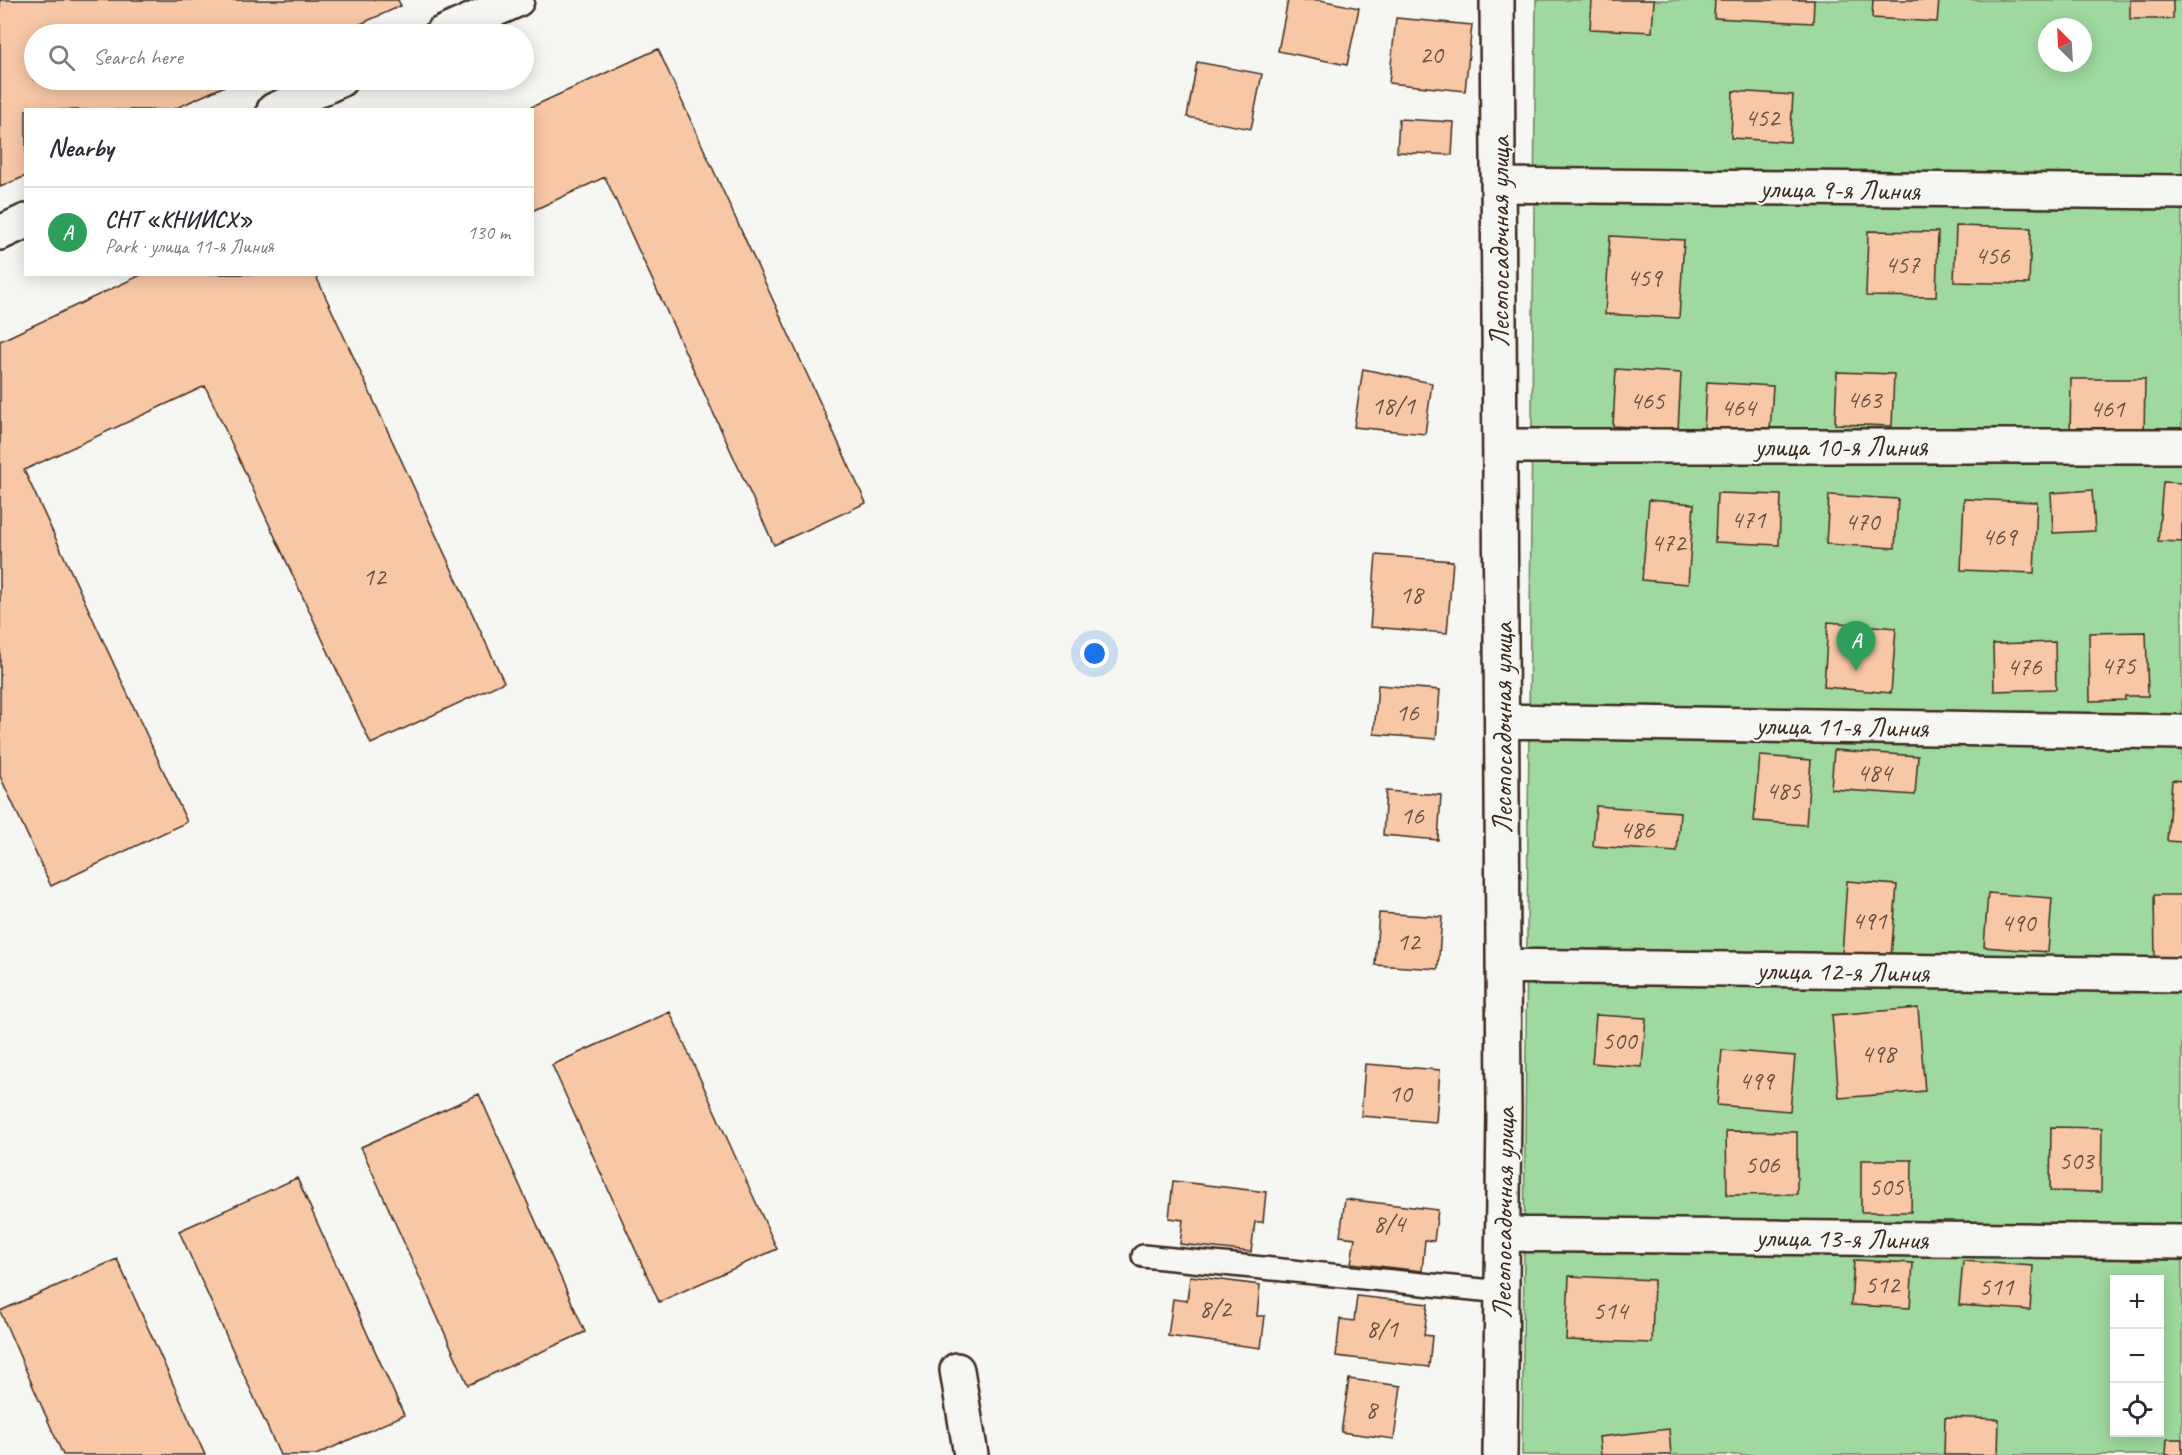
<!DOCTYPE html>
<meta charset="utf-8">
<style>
body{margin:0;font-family:Caveat,sans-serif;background:#f2f2f3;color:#2b2b33}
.controls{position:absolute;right:18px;bottom:18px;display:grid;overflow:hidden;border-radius:0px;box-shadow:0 3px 15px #0003}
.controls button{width:54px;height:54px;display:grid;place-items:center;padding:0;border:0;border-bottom:2px solid #e1e1e2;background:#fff;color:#2b2b33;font:30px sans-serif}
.compass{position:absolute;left:2038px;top:18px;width:54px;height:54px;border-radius:50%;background:#fff;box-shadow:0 3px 15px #0003;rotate:336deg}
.you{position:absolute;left:1095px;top:654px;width:21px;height:21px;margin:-15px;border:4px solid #fff;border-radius:50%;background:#1a73e8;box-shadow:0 0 0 9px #1a73e833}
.badge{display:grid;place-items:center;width:39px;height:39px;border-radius:50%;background:#111827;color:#fff;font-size:20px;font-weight:700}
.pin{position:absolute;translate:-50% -50px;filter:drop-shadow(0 2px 3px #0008)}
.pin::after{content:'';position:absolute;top:32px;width:21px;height:18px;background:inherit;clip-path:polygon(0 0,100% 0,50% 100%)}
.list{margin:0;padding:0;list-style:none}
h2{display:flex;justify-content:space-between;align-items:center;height:78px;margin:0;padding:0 24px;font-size:26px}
h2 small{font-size:20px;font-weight:400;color:#7c7c81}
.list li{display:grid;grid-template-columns:39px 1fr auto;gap:18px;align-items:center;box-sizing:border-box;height:90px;padding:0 24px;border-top:2px solid #e1e1e2}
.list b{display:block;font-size:22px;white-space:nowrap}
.list p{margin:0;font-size:20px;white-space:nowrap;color:#7c7c81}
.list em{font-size:20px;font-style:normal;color:#7c7c81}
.icon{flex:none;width:33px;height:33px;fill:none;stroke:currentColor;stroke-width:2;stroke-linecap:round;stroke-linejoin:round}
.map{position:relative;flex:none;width:2182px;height:1455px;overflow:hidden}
.search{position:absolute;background:#fff;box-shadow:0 3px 15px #0003;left:24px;top:24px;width:510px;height:66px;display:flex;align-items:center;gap:15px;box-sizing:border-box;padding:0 21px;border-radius:33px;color:#7c7c81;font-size:22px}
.panel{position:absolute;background:#fff;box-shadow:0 3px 15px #0003;left:24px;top:108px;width:510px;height:168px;border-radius:0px}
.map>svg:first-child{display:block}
.green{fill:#9fd99f;stroke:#6d825e;stroke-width:1.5;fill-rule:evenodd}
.building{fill:#f7c7a6;stroke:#3b2a1e;stroke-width:1.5}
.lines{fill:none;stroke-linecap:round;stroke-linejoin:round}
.lane-casing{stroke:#3b2a1e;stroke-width:26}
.street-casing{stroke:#3b2a1e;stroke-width:38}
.lane{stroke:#f6f6f2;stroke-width:21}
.street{stroke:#f6f6f2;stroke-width:33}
.labels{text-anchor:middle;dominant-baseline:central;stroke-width:4.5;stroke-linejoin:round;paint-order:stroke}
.number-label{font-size:26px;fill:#6a5140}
.street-label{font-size:28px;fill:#3b2a1e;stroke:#f6f6f2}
</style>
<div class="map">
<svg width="2182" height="1455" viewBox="0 0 2182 1455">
<rect width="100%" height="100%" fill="#f6f6f2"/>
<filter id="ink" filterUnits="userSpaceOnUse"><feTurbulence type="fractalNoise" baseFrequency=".0167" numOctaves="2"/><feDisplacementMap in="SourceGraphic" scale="12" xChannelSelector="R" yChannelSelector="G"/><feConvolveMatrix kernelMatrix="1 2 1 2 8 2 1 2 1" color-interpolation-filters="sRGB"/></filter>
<g filter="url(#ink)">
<path class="green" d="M 1536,0 L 2182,0 L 2182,1455 L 1522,1455 ZM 2047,27 L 2083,27 L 2083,63 L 2047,63 ZM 2114,1280 L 2160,1280 L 2160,1432 L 2114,1432 Z"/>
<path class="building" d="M 0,0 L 398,0 L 401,6 L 338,34 L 34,34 L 34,80 L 238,80 L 172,110 L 26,110 L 26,176 L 0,187 Z
M 1288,0 L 1320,0 L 1359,8 L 1347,65 L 1278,51 Z
M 1592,0 L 1654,0 L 1652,32 L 1590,29 Z
M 1715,0 L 1814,0 L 1813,23 L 1714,18 Z
M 1873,0 L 1939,0 L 1937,22 L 1872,18 Z
M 2130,0 L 2173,0 L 2173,19 L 2130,19 Z
M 1396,18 L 1472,25 L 1465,91 L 1389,83 Z
M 658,49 L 866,503 L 774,545 L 605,177 L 532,211 L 532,110 L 525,110 Z
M 1197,62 L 1262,74 L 1251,129 L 1187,117 Z
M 1733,91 L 1793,95 L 1790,142 L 1731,138 Z
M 1399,119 L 1454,122 L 1452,155 L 1397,152 Z
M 1956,226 L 2031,228 L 2029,284 L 1954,282 Z
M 1868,231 L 1938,232 L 1936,297 L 1866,296 Z
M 1610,236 L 1684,240 L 1679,318 L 1605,314 Z
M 143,274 L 315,274 L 504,682 L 371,744 L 205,386 L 24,470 L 187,822 L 51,886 L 0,776 L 0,341 Z
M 1363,369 L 1432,383 L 1425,434 L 1354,427 Z
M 1616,369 L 1681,373 L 1678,430 L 1613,426 Z
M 1837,372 L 1894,374 L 1892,426 L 1835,424 Z
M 2071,379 L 2145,379 L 2144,436 L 2070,436 Z
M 1707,382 L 1773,386 L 1770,431 L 1704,428 Z
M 2163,482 L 2182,483 L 2182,542 L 2158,541 Z
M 2092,490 L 2095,531 L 2053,533 L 2051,493 Z
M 1717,493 L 1781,495 L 1779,545 L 1715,542 Z
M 1829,495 L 1898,499 L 1895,548 L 1826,544 Z
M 1964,499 L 2037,502 L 2034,573 L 1961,570 Z
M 1649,500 L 1694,504 L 1688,584 L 1642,580 Z
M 1376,555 L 1453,561 L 1447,633 L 1370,627 Z
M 1828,622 L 1896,628 L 1891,693 L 1824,687 Z
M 2146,632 L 2148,696 L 2125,696 L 2125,700 L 2090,701 L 2089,633 Z
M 2055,642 L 2056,689 L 1994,691 L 1993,644 Z
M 1378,685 L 1440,690 L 1436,739 L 1374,734 Z
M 1834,750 L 1918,756 L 1915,795 L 1831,789 Z
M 1760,756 L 1811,760 L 1806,825 L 1754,821 Z
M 2172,780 L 2182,781 L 2182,842 L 2167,841 Z
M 1386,791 L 1441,795 L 1438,840 L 1383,835 Z
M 1596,806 L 1680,812 L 1677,852 L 1593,846 Z
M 1847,881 L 1897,885 L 1891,958 L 1842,955 Z
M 1988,893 L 2052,898 L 2048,952 L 1984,947 Z
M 2154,895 L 2182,895 L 2182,959 L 2155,959 Z
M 1379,913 L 1442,917 L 1438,969 L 1375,965 Z
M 1918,1008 L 1925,1091 L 1839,1098 L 1832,1015 Z
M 670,1012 L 777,1249 L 659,1302 L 552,1065 Z
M 1596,1015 L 1646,1018 L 1642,1067 L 1592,1063 Z
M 1722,1050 L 1795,1056 L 1790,1111 L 1717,1105 Z
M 1365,1064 L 1440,1070 L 1436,1122 L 1361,1116 Z
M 479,1094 L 585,1332 L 468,1385 L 361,1147 Z
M 2051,1127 L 2102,1128 L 2101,1192 L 2050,1191 Z
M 1726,1131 L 1797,1132 L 1797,1194 L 1727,1195 Z
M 1861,1160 L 1912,1160 L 1911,1212 L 1861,1212 Z
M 297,1178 L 404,1415 L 316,1455 L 280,1455 L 179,1231 Z
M 1173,1181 L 1266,1192 L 1263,1222 L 1255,1222 L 1251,1252 L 1180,1244 L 1183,1220 L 1169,1218 Z
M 1345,1199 L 1438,1210 L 1434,1241 L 1425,1240 L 1422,1271 L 1351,1263 L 1355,1238 L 1340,1236 Z
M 117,1259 L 205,1455 L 63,1455 L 0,1311 Z
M 1854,1260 L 1913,1263 L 1910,1308 L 1851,1305 Z
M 1963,1261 L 2033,1266 L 2030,1310 L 1959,1305 Z
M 1190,1276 L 1260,1285 L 1257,1316 L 1265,1316 L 1261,1348 L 1168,1336 L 1173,1299 L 1187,1301 Z
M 1569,1276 L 1654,1280 L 1652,1343 L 1566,1340 Z
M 1357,1296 L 1428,1304 L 1424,1335 L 1432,1336 L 1429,1367 L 1336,1356 L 1340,1319 L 1354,1321 Z
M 1349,1379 L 1401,1386 L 1394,1439 L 1341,1432 Z
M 1945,1417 L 1999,1419 L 1998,1455 L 1944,1455 Z
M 1669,1429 L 1671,1455 L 1601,1455 L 1599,1437 Z
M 2167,1439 L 2182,1439 L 2182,1455 L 2166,1455 Z"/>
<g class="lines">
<g class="lane-casing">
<path id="lane" d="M 1143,1256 L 1502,1292"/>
</g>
<g class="street-casing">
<path id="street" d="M 1497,0 L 1504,1111 L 1500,1455
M 441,34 L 517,0
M 274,110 L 340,80
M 1499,185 L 2182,192
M 0,233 L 26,221
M 1500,446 L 2182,446
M 1502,721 L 2182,732
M 1503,966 L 2182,975
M 1503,1234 L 2182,1242
M 957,1370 L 971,1455"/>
</g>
<use href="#lane" class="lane"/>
<use href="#street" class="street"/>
</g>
</g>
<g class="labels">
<g class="number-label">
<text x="1431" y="54">20</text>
<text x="1762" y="117">452</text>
<text x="1992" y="255">456</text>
<text x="1902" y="264">457</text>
<text x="1644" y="277">459</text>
<text x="1864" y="399">463</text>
<text x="1647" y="400">465</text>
<text x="1393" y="405">18/1</text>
<text x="1738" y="407">464</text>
<text x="2107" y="408">461</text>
<text x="1748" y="519">471</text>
<text x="1862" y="521">470</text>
<text x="1999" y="536">469</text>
<text x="1668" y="542">472</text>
<text x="374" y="576">12</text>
<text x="1411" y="594">18</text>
<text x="2118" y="665">475</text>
<text x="2024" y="666">476</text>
<text x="1407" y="712">16</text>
<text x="1874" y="772">484</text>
<text x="1783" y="790">485</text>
<text x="1412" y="815">16</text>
<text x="1637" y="829">486</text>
<text x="1869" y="920">491</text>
<text x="2018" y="922">490</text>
<text x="1408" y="941">12</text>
<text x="1619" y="1040">500</text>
<text x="1878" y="1053">498</text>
<text x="1756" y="1080">499</text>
<text x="1400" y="1093">10</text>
<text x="2076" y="1160">503</text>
<text x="1762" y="1164">506</text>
<text x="1886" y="1186">505</text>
<text x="1389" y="1223">8/4</text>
<text x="1882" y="1284">512</text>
<text x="1996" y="1286">511</text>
<text x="1215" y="1308">8/2</text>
<text x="1610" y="1310">514</text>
<text x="1382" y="1328">8/1</text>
<text x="1371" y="1409">8</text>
</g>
<g class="street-label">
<text transform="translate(1840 189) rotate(1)">улица 9-я Линия</text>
<text transform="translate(1499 242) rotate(-90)">Лесопосадочная улица</text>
<text x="1841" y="446">улица 10-я Линия</text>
<text transform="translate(1842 726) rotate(1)">улица 11-я Линия</text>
<text transform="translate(1502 728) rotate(-90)">Лесопосадочная улица</text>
<text transform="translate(1843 971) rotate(1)">улица 12-я Линия</text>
<text transform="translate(1503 1213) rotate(-89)">Лесопосадочная улица</text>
<text transform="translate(1842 1238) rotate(1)">улица 13-я Линия</text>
</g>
</g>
</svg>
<div class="controls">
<button>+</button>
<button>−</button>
<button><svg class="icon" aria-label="locate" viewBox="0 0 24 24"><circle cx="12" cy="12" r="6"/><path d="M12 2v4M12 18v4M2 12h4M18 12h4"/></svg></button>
</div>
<svg class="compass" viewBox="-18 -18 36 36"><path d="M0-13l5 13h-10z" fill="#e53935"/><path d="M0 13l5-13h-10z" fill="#7c7c81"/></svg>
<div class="you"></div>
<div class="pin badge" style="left:1856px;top:671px;background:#2e9e5b">A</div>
<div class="search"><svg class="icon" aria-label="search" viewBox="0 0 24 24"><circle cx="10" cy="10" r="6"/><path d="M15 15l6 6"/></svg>Search here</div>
<section class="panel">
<h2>Nearby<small></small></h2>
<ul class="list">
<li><span class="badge" style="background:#2e9e5b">A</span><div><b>СНТ «КНИИСХ»</b><p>Park · улица 11-я Линия</p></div><em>130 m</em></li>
</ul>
</section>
</div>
